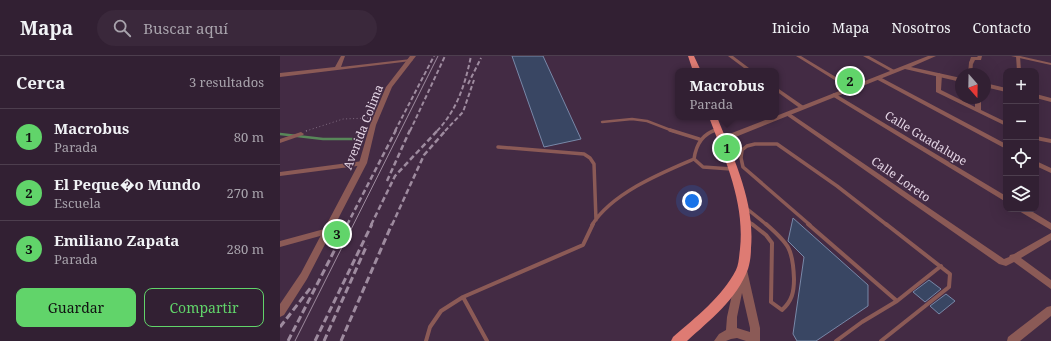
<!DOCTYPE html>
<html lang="es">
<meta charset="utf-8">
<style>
body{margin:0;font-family:"Noto Serif",serif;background:#3a283b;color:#f1f3f6}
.controls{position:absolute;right:12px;top:12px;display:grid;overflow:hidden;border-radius:8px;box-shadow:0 4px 16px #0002}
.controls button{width:36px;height:36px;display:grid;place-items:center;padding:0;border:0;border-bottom:1px solid #4d3e4e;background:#322033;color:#f1f3f6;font:20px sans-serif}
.compass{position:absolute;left:675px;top:12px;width:36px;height:36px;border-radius:50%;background:#322033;box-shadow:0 4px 16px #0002;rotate:160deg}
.you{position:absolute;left:412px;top:145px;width:14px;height:14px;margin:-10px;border:3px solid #fff;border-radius:50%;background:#1a73e8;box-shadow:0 0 0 6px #1a73e833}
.badge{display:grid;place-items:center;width:26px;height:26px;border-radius:50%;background:#61d46a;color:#111;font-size:13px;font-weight:700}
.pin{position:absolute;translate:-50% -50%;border:2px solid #fff;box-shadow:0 1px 4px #0006}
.popup{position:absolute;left:395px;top:12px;width:104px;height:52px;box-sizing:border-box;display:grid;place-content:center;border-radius:8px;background:#322033;filter:drop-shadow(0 1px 3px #0005);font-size:13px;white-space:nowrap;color:#a8a3ac}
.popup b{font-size:15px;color:#f1f3f6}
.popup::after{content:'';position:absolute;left:50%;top:100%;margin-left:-8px;border:8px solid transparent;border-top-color:#322033}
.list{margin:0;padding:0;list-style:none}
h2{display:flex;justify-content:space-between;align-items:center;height:52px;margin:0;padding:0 16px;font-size:17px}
h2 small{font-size:13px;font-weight:400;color:#a8a3ac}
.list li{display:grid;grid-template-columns:26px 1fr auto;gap:12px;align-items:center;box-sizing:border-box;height:56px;padding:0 16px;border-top:1px solid #4d3e4e}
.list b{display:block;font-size:15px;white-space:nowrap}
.list p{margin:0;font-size:13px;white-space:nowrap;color:#a8a3ac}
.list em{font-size:13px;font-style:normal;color:#a8a3ac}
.actions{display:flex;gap:8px;padding:12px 16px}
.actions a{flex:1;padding:9px 0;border:1px solid #61d46a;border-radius:8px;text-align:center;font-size:14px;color:#61d46a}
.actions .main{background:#61d46a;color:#111}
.icon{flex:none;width:22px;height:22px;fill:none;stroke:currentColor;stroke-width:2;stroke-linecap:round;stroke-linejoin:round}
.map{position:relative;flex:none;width:771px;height:285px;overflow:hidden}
header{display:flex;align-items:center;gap:24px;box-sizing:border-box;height:56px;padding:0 20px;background:#322033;border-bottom:1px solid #4d3e4e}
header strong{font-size:19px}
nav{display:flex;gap:22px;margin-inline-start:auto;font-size:14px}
.search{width:280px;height:36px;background:#3a283b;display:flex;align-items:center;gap:10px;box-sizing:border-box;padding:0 14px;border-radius:22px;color:#a8a3ac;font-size:15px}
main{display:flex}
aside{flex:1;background:#322033}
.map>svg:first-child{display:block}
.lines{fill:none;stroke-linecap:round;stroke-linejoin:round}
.stream{stroke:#588759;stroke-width:2.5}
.building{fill:#394663;stroke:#7888a8}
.path-far1{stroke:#806b81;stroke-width:1;stroke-dasharray:1 2.5;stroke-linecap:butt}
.path{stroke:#806b81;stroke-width:1.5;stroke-dasharray:1 3;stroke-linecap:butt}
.service-far2{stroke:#8b5a56;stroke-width:2.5}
.service-far1{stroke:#8b5a56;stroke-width:3.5}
.service{stroke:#8b5a56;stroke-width:4}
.pedestrian{stroke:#8b5a56;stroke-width:4}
.minor{fill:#8b5a56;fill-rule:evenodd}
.tertiary{fill:#8b5a56;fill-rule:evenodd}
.primary{fill:#de7b73;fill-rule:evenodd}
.tram{stroke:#9e8b9f;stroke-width:1}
.rail-far2{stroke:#9e8b9f;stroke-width:2;stroke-dasharray:4.5 2.5;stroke-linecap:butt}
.rail-far1{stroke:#9e8b9f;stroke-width:2.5;stroke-dasharray:5.5 3;stroke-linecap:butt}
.rail{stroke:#9e8b9f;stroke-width:3;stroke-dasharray:7 3.5;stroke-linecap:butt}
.labels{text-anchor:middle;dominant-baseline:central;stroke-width:3;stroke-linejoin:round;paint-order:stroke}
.street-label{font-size:12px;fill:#e4d5e5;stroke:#432b44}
</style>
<header>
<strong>Mapa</strong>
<div class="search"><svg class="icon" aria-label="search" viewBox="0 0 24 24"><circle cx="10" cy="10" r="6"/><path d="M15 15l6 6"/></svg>Buscar aquí</div>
<nav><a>Inicio</a><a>Mapa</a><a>Nosotros</a><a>Contacto</a></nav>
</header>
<main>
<aside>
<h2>Cerca<small>3 resultados</small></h2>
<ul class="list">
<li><span class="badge">1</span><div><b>Macrobus</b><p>Parada</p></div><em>80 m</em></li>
<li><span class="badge">2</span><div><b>El Peque�o Mundo</b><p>Escuela</p></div><em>270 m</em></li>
<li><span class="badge">3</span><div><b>Emiliano Zapata</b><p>Parada</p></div><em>280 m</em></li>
</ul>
<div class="actions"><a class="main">Guardar</a><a>Compartir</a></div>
</aside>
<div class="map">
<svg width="771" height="285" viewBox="0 0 771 285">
<rect width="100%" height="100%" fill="#432b44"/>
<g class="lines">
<path class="stream" d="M 0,78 L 43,83 L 78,83"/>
</g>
<path class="building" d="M 232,0 L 263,0 L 301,83 L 264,91 Z
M 513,162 L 588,229 L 588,250 L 536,285 L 517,285 L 513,278 L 524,201 L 508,185 Z
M 649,224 L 661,233 L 645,246 L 633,236 Z
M 666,238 L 675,245 L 659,258 L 650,250 Z"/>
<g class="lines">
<path class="path-far1" d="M 26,75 L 63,63 L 88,62"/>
<path class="path" d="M 26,75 L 28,74"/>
<path class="service-far2" d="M 322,66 L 352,63 L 367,65 L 393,75
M 432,75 L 438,74"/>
<path class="service-far1" d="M 390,74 L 419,83
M 436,74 C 422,78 416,89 414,103 L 423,111 L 451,113
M 218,91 L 304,98 L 310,102 L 314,108 L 316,164
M 466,152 L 487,169
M 467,164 L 473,169
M 312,169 C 332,137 381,117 414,103
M 530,169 L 463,111 L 461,102 L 462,94 L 467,90 L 475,88 L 497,88 L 557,130 L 607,169"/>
<path class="service" d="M 472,168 L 486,179 L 492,187 L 491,246 L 502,254 C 512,245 514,236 514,223 C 513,193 509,188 486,168
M 528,168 L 617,245
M 183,241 L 207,285
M 146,285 L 150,271 L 161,255 L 183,241 L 303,189 L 313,168
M 556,285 L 582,266 L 617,245 L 661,210
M 601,285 L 669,231 L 670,218 L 606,168"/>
<path class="pedestrian" d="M 738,0 L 739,15
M 690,18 L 691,7"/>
<path class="minor" d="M 61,0 L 65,0 L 61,11 L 131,3 L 133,4 L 131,5 L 0,21 L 0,17 L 55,11 Z
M 448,0 L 453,0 L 473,15 L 468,15 Z
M 516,0 L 521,0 L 574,32 L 571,34 L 569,33 Z
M 583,0 L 589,0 L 616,15 L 612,16 Z
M 698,0 L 702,0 L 701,4 L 695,4 L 693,8 L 689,8 L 689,7 L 691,1 L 697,1 Z
M 731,0 L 740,0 L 771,7 L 771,9 Z
M 659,17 L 662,19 L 661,34 L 695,51 L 695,42 L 701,42 L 701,54 L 726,66 L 726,70 L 656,36 L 656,19 Z
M 598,20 L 726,88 L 726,93 L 596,23 L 595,22 Z
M 496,31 L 525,51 L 525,53 L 521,53 L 496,35 Z
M 554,37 L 726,140 L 726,146 L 552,40 L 551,39 Z
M 508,56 L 724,203 L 729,201 L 730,199 L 734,198 L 771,177 L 771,184 L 741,202 L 771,224 L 771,233 L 734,206 L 726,210 L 719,208 L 506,59 L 506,57 Z
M 21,76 L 24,78 L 23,79 L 0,87 L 0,83 Z
M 756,80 L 771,83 L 771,87 L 756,84 Z
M 83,105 L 85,105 L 86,107 L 85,109 L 0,120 L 0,116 Z
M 756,105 L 771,112 L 771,117 L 756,110 Z
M 738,153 L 748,153 L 771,167 L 771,174 L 739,155 Z
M 48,172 L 51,173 L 52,175 L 51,177 L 0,191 L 0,185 Z"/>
<path class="tertiary" d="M 130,0 L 136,0 L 112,31 L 96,69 L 87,107 L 27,223 L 4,259 L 0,261 L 0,248 L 21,217 L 79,107 L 90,69 L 106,31 Z
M 648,0 L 656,0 L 631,11 L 681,22 L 681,26 L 625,13 L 443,86 L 439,86 L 438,84 L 439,82 L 493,61 L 496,61 L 496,60 Z
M 705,27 L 726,32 L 726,36 L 705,31 Z
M 756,38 L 771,42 L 771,46 L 756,42 Z
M 462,210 L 465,211 L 467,214 L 480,272 L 480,285 L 466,285 L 457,282 L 451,283 L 446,285 L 434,285 L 439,278 L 446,274 L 447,261 L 456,221 L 458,218 L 457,214 L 459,211 ZM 462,237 L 470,272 L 470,276 L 457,272 L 457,261 Z
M 771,250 L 771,260 L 740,285 L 727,285 L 728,281 L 767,251 Z"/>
<path class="primary" d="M 408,0 L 414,0 L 421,15 L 413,15 Z
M 429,61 L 437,61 C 454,103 475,146 471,192 C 471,199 470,207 468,213 C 457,243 430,264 407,285 L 391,285 L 393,281 C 416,261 442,241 456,214 C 459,208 459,200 460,193 C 465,146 445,104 429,61 Z"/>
<path class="tram" d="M 15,285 L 158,0"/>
<path class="rail-far2" d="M 188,28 L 201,2
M 115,75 L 154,0
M 130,75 L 165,0
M 157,75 C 177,54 185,29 191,0
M 165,75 L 183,56 L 194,24"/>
<path class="rail-far1" d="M 107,125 L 130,74
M 67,169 L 116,74
M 91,169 L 115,120 L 158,74
M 112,169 L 144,99 L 166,74"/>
<path class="rail" d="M 0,271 L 32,230
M 8,285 L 68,168
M 35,285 L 92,168
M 44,285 L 87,189
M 61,285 L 112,168"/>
</g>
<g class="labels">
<g class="street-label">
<text transform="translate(83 71) rotate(-69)">Avenida Colima</text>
<text transform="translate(646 82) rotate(31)">Calle Guadalupe</text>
<text transform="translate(621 123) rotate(35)">Calle Loreto</text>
</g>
</g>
</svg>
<div class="controls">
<button>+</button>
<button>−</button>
<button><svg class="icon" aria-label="locate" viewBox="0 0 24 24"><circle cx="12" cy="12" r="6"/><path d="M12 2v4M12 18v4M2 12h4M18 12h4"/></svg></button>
<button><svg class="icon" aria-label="layers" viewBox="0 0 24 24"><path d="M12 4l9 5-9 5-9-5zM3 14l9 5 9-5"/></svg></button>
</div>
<svg class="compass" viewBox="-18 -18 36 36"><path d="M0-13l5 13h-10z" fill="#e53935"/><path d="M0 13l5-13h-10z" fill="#a8a3ac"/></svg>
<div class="you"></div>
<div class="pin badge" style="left:447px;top:92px">1</div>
<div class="popup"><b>Macrobus</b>Parada</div>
<div class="pin badge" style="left:570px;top:25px">2</div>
<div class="pin badge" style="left:57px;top:178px">3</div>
</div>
</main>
